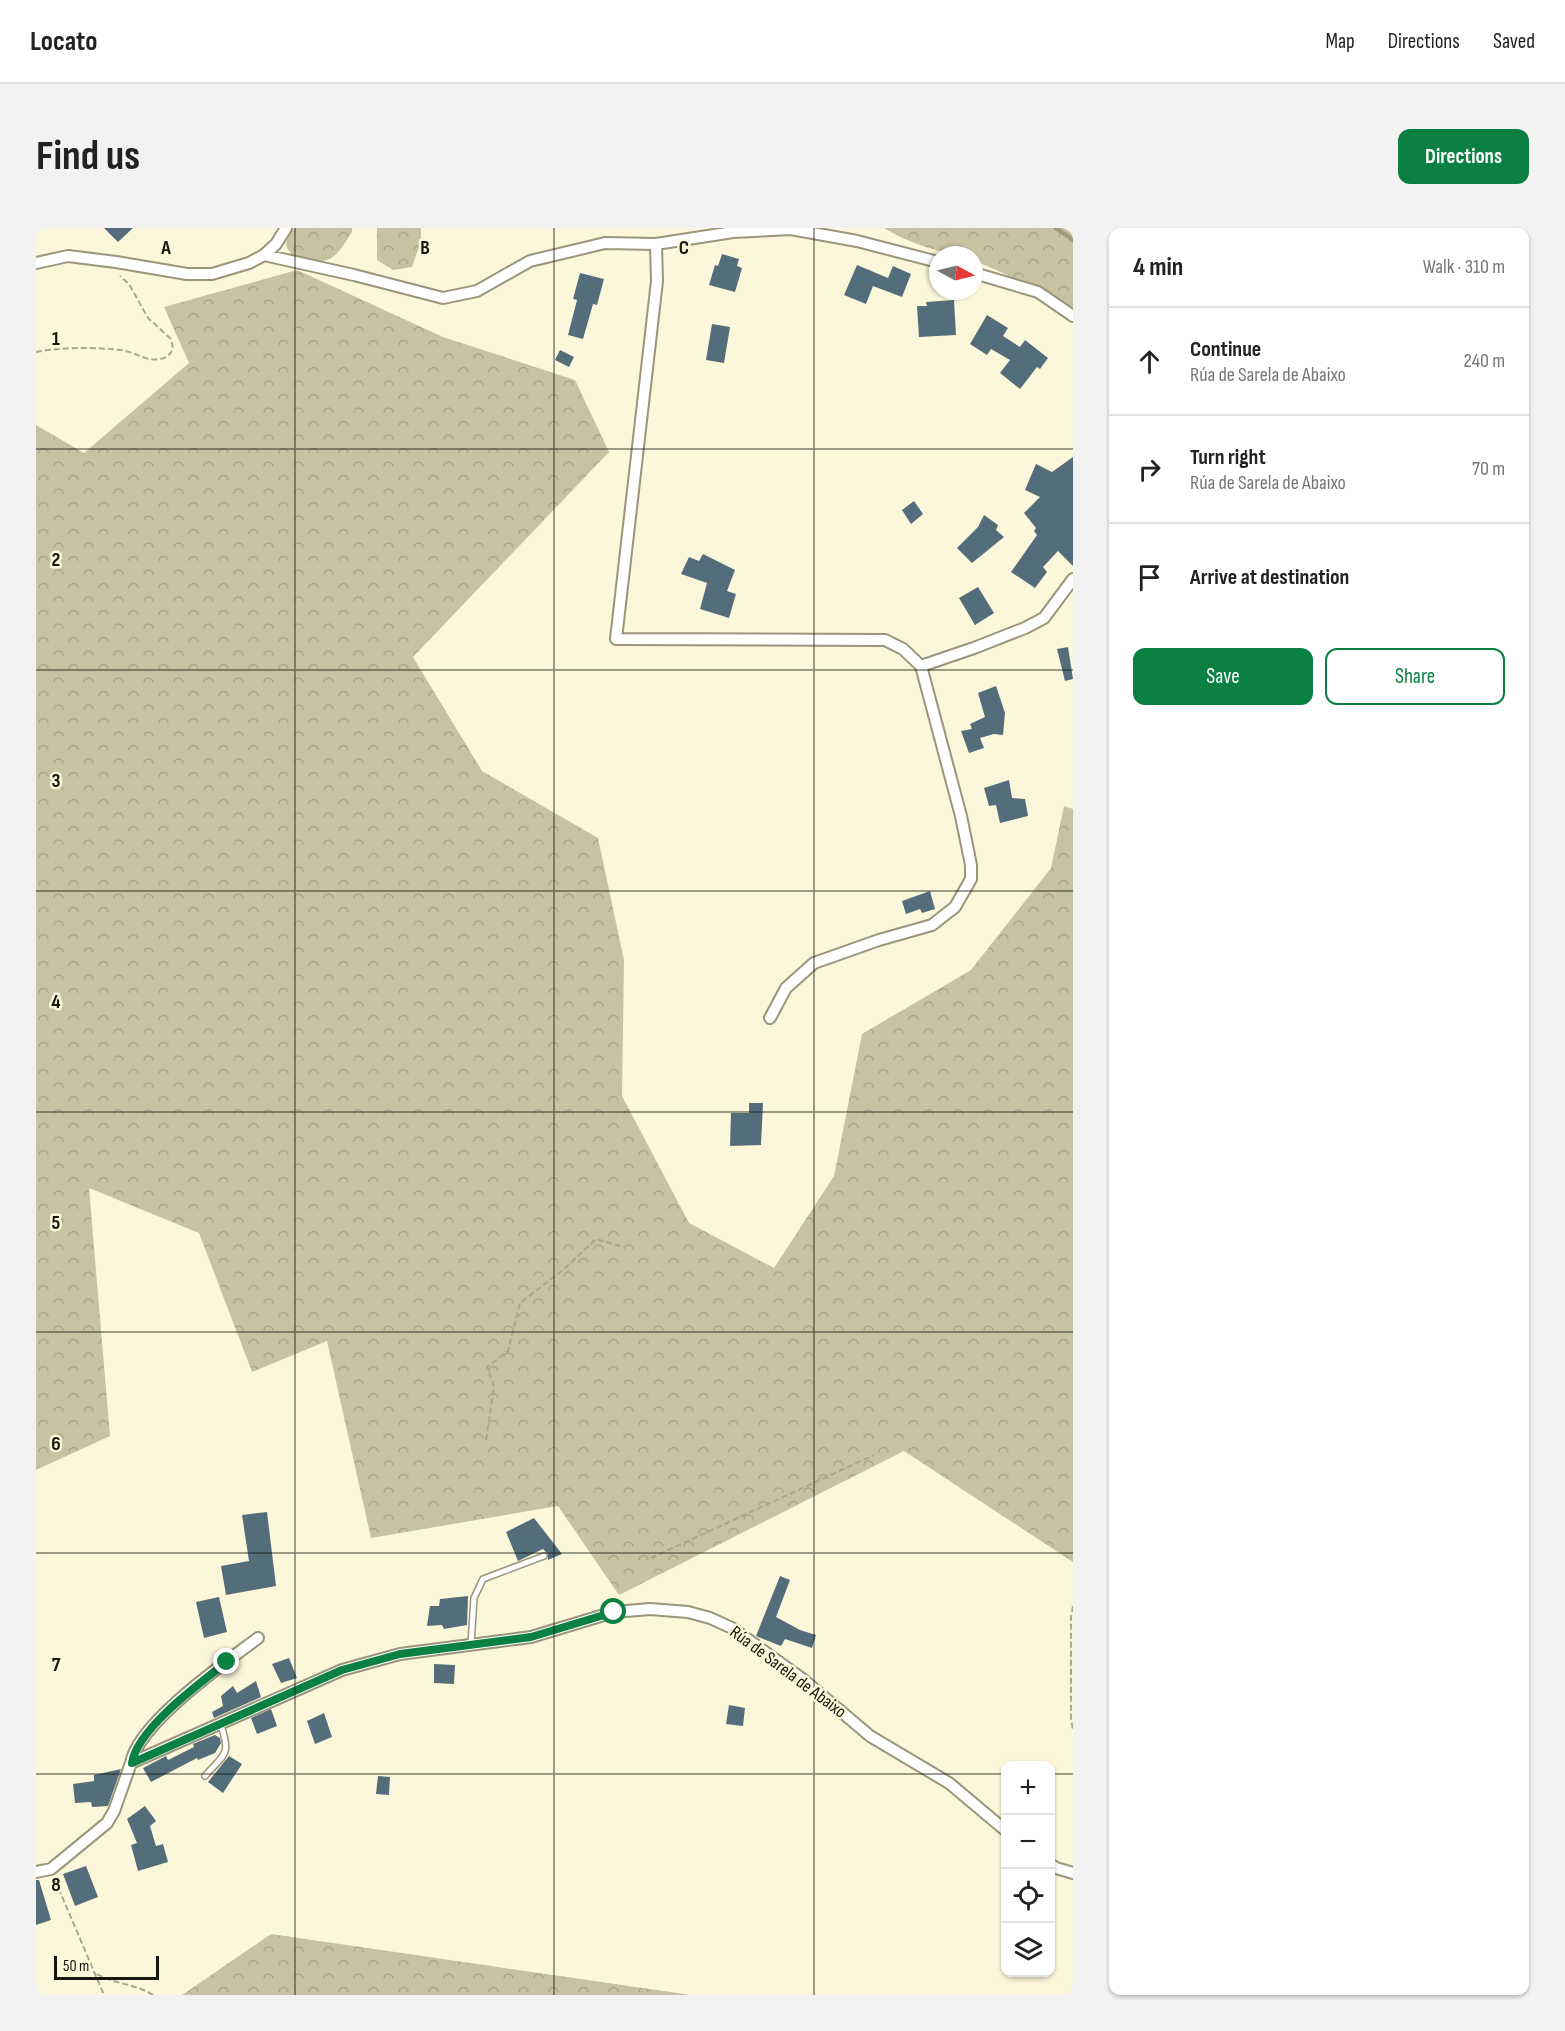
<!DOCTYPE html>
<meta charset="utf-8">
<style>
body{margin:0;font-family:"Sofia Sans Condensed",sans-serif;background:#f2f2f2;color:#222}
.controls{position:absolute;right:18px;bottom:18px;display:grid;overflow:hidden;border-radius:12px;box-shadow:0 2px 4px #0004}
.controls button{width:54px;height:54px;display:grid;place-items:center;padding:0;border:0;border-bottom:2px solid #e0e0e0;background:#fff;color:#222;font:30px sans-serif}
.compass{position:absolute;left:893px;top:18px;width:54px;height:54px;border-radius:50%;background:#fff;box-shadow:0 2px 4px #0004;rotate:97deg}
.scale{position:absolute;left:18px;bottom:15px;width:105px;box-sizing:border-box;padding-left:6px;border:3px solid #17160c;border-top:0;font-size:16px;line-height:21px;white-space:nowrap;color:#17160c;-webkit-text-stroke:4px #fcf7db;paint-order:stroke}
.stop{position:absolute;width:18px;height:18px;margin:-14px;border:4px solid #0b8043;border-radius:50%;background:#fff}
.stop.end{background:#0b8043;border-color:#fff;box-shadow:0 2px 6px #0008}
.list{margin:0;padding:0;list-style:none}
h2{display:flex;justify-content:space-between;align-items:center;height:78px;margin:0;padding:0 24px;font-size:26px}
h2 small{font-size:20px;font-weight:400;color:#767676}
.list li{display:grid;grid-template-columns:39px 1fr auto;gap:18px;align-items:center;box-sizing:border-box;height:108px;padding:0 24px;border-top:2px solid #e0e0e0}
.list b{display:block;font-size:22px;white-space:nowrap}
.list p{margin:0;font-size:20px;white-space:nowrap;color:#767676}
.list em{font-size:20px;font-style:normal;color:#767676}
.actions{display:flex;gap:12px;padding:18px 24px}
.actions a{flex:1;padding:14px 0;border:2px solid #0b8043;border-radius:12px;text-align:center;font-size:21px;color:#0b8043}
.actions .main{background:#0b8043;color:#fff}
.icon{flex:none;width:33px;height:33px;fill:none;stroke:currentColor;stroke-width:2;stroke-linecap:round;stroke-linejoin:round}
.map{position:relative;flex:none;width:1037px;height:1767px;overflow:hidden;border-radius:12px}
header{display:flex;align-items:center;gap:36px;box-sizing:border-box;height:84px;padding:0 30px;background:#fff;border-bottom:2px solid #e0e0e0}
header strong{font-size:28px}
nav{display:flex;gap:33px;margin-inline-start:auto;font-size:21px}
.intro{display:flex;align-items:center;justify-content:space-between;box-sizing:border-box;height:144px;padding:0 36px}
h1{margin:0;font-size:42px}
.button{padding:15px 27px;border-radius:12px;background:#0b8043;color:#fff;font-size:21px;font-weight:700}
main{display:flex;gap:36px;padding:0 36px}
aside{flex:1;background:#fff;border-radius:12px;box-shadow:0 2px 4px #0004}
.map>svg:first-child{display:block}
.forest{fill:url(#forest-crowns)}
.lines{fill:none;stroke-linecap:round;stroke-linejoin:round}
.stream{stroke:#9f9a7c;stroke-width:4.5}
.building{fill:#546d7b}
.lane-casing{stroke:#9a957b;stroke-width:8}
.street-casing{stroke:#9a957b;stroke-width:14}
.path{stroke:#aaa691;stroke-width:2;stroke-dasharray:6 3;stroke-linecap:butt}
.lane{stroke:#fff;stroke-width:5}
.street{stroke:#fff;stroke-width:10}
.route{stroke:#0b8043;stroke-width:8}
.grid{fill:none;stroke:#17160c;stroke-width:1.5;stroke-opacity:0.55}
.labels{text-anchor:middle;dominant-baseline:central;stroke-width:5;stroke-linejoin:round;paint-order:stroke}
.street-label{font-size:18px;fill:#17160c;stroke:#fcf7db}
.grid-label{font-size:20px;text-anchor:middle;font-weight:bold;fill:#17160c;stroke:#fcf7db;stroke-width:5;stroke-linejoin:round;paint-order:stroke}
</style>
<header>
<strong>Locato</strong>
<nav><a>Map</a><a>Directions</a><a>Saved</a></nav>
</header>
<div class="intro"><h1>Find us</h1><a class="button">Directions</a></div>
<main>
<div class="map">
<svg width="1037" height="1767" viewBox="0 0 1037 1767">
<defs>
<pattern id="forest-crowns" width="20" height="18" patternUnits="userSpaceOnUse" patternTransform="scale(1.5)"><rect width="20" height="18" fill="#c8c2a3"/><path d="M2 6a3 3 0 1 1 6 0M12 15a3 3 0 1 1 6 0" fill="none" stroke="#aba68b"/></pattern>
</defs>
<rect width="100%" height="100%" fill="#fcf7db"/>
<path class="forest" d="M 258,0 L 316,0 L 316,4 C 297,34 294,38 257,28 C 246,16 250,12 258,0 Z
M 341,0 L 385,0 L 385,13 L 376,39 L 357,42 L 341,32 Z
M 848,0 L 1037,0 L 1037,87 C 1006,67 973,45 938,33 L 938,27 C 908,27 874,16 848,0 Z
M 261,42 L 407,109 L 539,152 L 573,224 L 377,429 L 446,543 L 562,610 L 588,732 L 586,868 L 653,995 L 738,1040 L 798,948 L 826,806 L 935,742 L 1015,640 L 1028,578 L 1037,581 L 1037,1334 L 868,1223 L 583,1367 L 522,1278 L 335,1310 L 291,1113 L 216,1144 L 163,1005 L 53,960 L 74,1208 L 0,1242 L 0,197 L 48,225 L 153,135 L 128,79 Z
M 235,1706 L 655,1767 L 146,1767 Z"/>
<g class="lines">
<path class="stream" d="M 1020,0 L 1037,12"/>
</g>
<path class="building" d="M 68,0 L 97,0 L 82,14 Z
M 686,26 L 703,31 L 701,38 L 706,40 L 699,64 L 673,57 L 679,37 L 682,38 Z
M 821,37 L 852,50 L 857,38 L 875,46 L 866,69 L 837,58 L 830,76 L 808,67 Z
M 544,45 L 568,51 L 561,77 L 557,76 L 547,111 L 532,107 L 541,72 L 537,71 Z
M 918,72 L 920,107 L 883,109 L 881,78 L 891,78 L 890,74 Z
M 951,87 L 972,100 L 967,108 L 984,119 L 989,112 L 1012,130 L 1004,141 L 1001,139 L 984,161 L 964,145 L 974,132 L 955,121 L 951,127 L 934,116 Z
M 676,96 L 694,99 L 688,135 L 670,132 Z
M 524,122 L 538,129 L 533,139 L 519,132 Z
M 1037,229 L 1037,338 L 1022,323 L 1007,339 L 1011,344 L 999,360 L 975,344 L 1001,307 L 998,303 L 1000,300 L 988,285 L 1004,269 L 989,262 L 1000,236 L 1016,244 Z
M 878,273 L 887,286 L 875,296 L 866,282 Z
M 948,287 L 962,297 L 960,302 L 968,309 L 936,335 L 921,320 L 942,299 Z
M 667,326 L 699,342 L 691,363 L 700,366 L 693,390 L 664,381 L 671,355 L 645,346 L 653,329 L 663,333 Z
M 942,359 L 958,385 L 939,397 L 923,370 Z
M 1032,419 L 1037,451 L 1029,453 L 1021,421 Z
M 960,458 L 969,485 L 967,507 L 958,506 L 944,510 L 948,520 L 933,525 L 925,503 L 936,501 L 934,496 L 949,489 L 942,465 Z
M 973,552 L 976,570 L 989,571 L 992,588 L 964,595 L 960,577 L 953,578 L 948,560 Z
M 894,663 L 899,681 L 886,685 L 884,681 L 870,686 L 866,673 Z
M 713,875 L 727,875 L 725,917 L 694,918 L 695,885 L 713,885 Z
M 231,1284 L 240,1358 L 190,1367 L 185,1338 L 213,1333 L 206,1287 Z
M 498,1290 L 526,1326 L 512,1332 L 512,1326 L 507,1321 L 482,1333 L 470,1304 Z
M 744,1348 L 754,1352 L 740,1389 L 764,1402 L 780,1407 L 776,1420 L 749,1411 L 745,1418 L 720,1408 Z
M 432,1368 L 431,1397 L 408,1401 L 406,1397 L 391,1398 L 394,1378 L 403,1378 L 404,1371 Z
M 183,1369 L 191,1404 L 168,1410 L 160,1374 Z
M 253,1430 L 261,1450 L 245,1455 L 236,1436 Z
M 398,1436 L 419,1437 L 418,1456 L 398,1455 Z
M 220,1453 L 225,1469 L 178,1490 L 176,1484 L 187,1478 L 185,1468 L 197,1458 L 201,1465 Z
M 693,1477 L 709,1480 L 707,1498 L 690,1496 Z
M 235,1481 L 241,1498 L 221,1506 L 215,1490 Z
M 288,1485 L 296,1509 L 279,1516 L 271,1493 Z
M 179,1507 L 184,1510 L 185,1515 L 179,1525 L 162,1532 L 161,1530 L 115,1554 L 107,1540 L 130,1528 L 132,1532 L 158,1519 L 157,1516 Z
M 193,1528 L 206,1536 L 187,1565 L 172,1554 Z
M 85,1541 L 72,1578 L 56,1579 L 55,1574 L 39,1575 L 37,1556 L 58,1553 L 58,1547 Z
M 342,1548 L 354,1549 L 353,1567 L 340,1566 Z
M 109,1578 L 120,1593 L 114,1598 L 120,1618 L 127,1616 L 132,1634 L 102,1643 L 95,1617 L 101,1615 L 91,1591 Z
M 50,1638 L 62,1669 L 39,1678 L 27,1646 Z
M 0,1652 L 3,1652 L 15,1692 L 0,1697 Z"/>
<g class="lines">
<g class="lane-casing">
<path id="lane" d="M 435,1416 L 438,1370 L 447,1351 L 508,1328
M 169,1548 C 189,1525 195,1528 185,1497"/>
</g>
<g class="street-casing">
<path id="street" d="M 620,16 L 621,53 L 580,411 L 849,412 L 867,421 L 885,438 L 925,588 L 935,637 L 935,651 L 919,679 L 896,697 L 843,712 L 778,735 L 750,760 L 734,790
M 228,27 L 318,47 L 407,70 L 441,63 L 494,33 L 569,15 L 620,16 L 697,4 L 755,1 L 821,13 L 902,34
M 0,35 L 32,28 L 80,34 L 151,46 L 176,46 L 213,35 L 228,27 L 240,16 L 250,0
M 938,45 L 1002,64 L 1037,88
M 885,438 L 938,420 L 989,400 L 1008,390 L 1037,351
M 95,1535 C 102,1495 189,1435 222,1410
M 1014,1636 L 1020,1640 L 1037,1645
M 0,1644 L 15,1641 L 71,1595 L 78,1583 L 95,1535 L 306,1442 L 364,1426 L 495,1409 L 578,1384 L 614,1381 L 652,1384 L 674,1390 L 696,1400 L 769,1453 L 834,1508 L 913,1555 L 969,1602"/>
</g>
<path class="path" d="M 0,124 C 27,119 57,119 84,122 C 98,123 110,134 124,131 C 131,130 135,126 137,120 L 135,111 L 112,90 L 93,56 L 84,48
M 450,1212 L 458,1158 L 451,1139 L 472,1123 L 484,1075 L 527,1042 L 560,1011 L 584,1018
M 615,1330 L 838,1227
M 1037,1378 L 1035,1389 L 1035,1493 L 1037,1501
M 19,1652 L 68,1767
M 61,1746 C 78,1756 100,1756 117,1767"/>
<use href="#lane" class="lane"/>
<use href="#street" class="street"/>
</g>
<g class="lines">
<path class="route" d="M 191,1434 C 164,1455 101,1501 96,1535 L 306,1442 L 364,1426 L 495,1409 L 578,1384"/>
</g>
<path class="grid" d="M 259,0 L 259,1767M 518,0 L 518,1767M 778,0 L 778,1767M 0,221 L 1037,221M 0,442 L 1037,442M 0,663 L 1037,663M 0,884 L 1037,884M 0,1104 L 1037,1104M 0,1325 L 1037,1325M 0,1546 L 969,1546M 1014,1546 L 1037,1546"/>
<g class="labels">
<g class="street-label">
<text transform="translate(752 1444) rotate(37)">Rúa de Sarela de Abaixo</text>
</g>
</g>
<g class="grid-label">
<text x="130" y="26">A</text>
<text x="389" y="26">B</text>
<text x="648" y="26">C</text>
<text x="20" y="117">1</text>
<text x="20" y="338">2</text>
<text x="20" y="559">3</text>
<text x="20" y="780">4</text>
<text x="20" y="1001">5</text>
<text x="20" y="1222">6</text>
<text x="20" y="1443">7</text>
<text x="20" y="1663">8</text>
</g>
</svg>
<div class="controls">
<button>+</button>
<button>−</button>
<button><svg class="icon" aria-label="locate" viewBox="0 0 24 24"><circle cx="12" cy="12" r="6"/><path d="M12 2v4M12 18v4M2 12h4M18 12h4"/></svg></button>
<button><svg class="icon" aria-label="layers" viewBox="0 0 24 24"><path d="M12 4l9 5-9 5-9-5zM3 14l9 5 9-5"/></svg></button>
</div>
<svg class="compass" viewBox="-18 -18 36 36"><path d="M0-13l5 13h-10z" fill="#e53935"/><path d="M0 13l5-13h-10z" fill="#767676"/></svg>
<div class="scale">50 m</div>
<div class="stop" style="left:578px;top:1384px"></div>
<div class="stop end" style="left:191px;top:1434px"></div>
</div>
<aside>
<h2>4 min<small>Walk · 310 m</small></h2>
<ul class="list">
<li><svg class="icon" aria-label="ahead" viewBox="0 0 24 24"><path d="M12 20V5M6 11l6-6 6 6"/></svg><div><b>Continue</b><p>Rúa de Sarela de Abaixo</p></div><em>240 m</em></li>
<li><svg class="icon" aria-label="right" viewBox="0 0 24 24"><path d="M7 20v-9h11M14 6l5 5-5 5"/></svg><div><b>Turn right</b><p>Rúa de Sarela de Abaixo</p></div><em>70 m</em></li>
<li><svg class="icon" aria-label="arrive" viewBox="0 0 24 24"><path d="M6 21V4h12l-3 4 3 4H6"/></svg><div><b>Arrive at destination</b></div></li>
</ul>
<div class="actions"><a class="main">Save</a><a>Share</a></div>
</aside>
</main>
